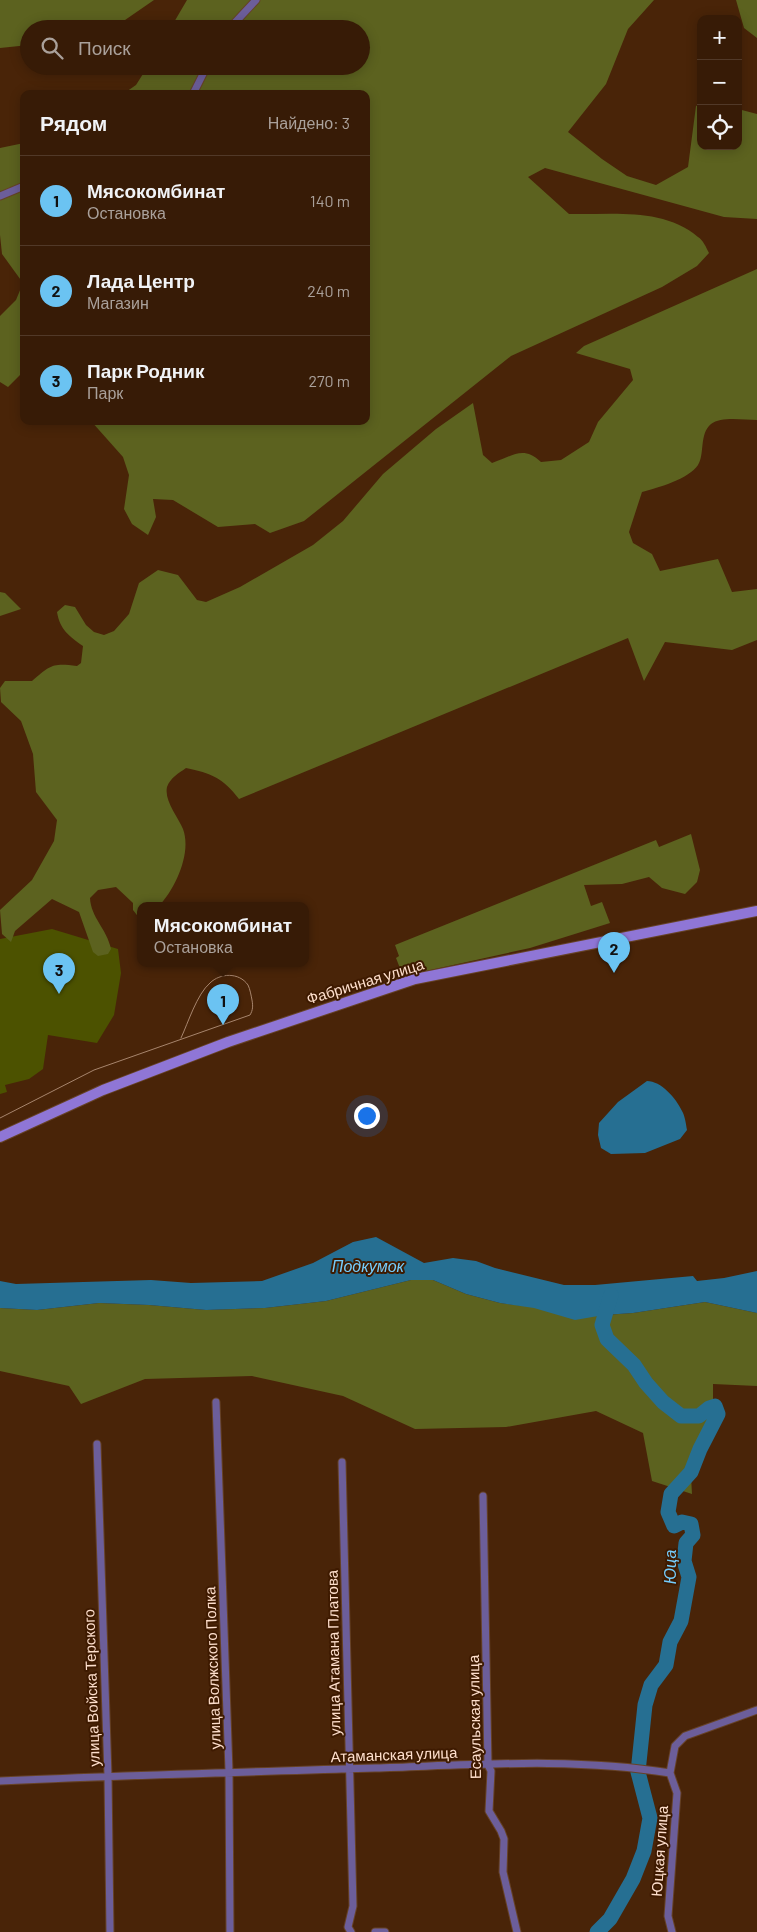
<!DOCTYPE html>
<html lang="ru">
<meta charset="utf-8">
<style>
body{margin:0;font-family:Barlow,sans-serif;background:#3e2410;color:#f1f3f6}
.controls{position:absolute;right:15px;top:15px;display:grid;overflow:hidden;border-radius:10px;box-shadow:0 2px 12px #0003}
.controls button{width:45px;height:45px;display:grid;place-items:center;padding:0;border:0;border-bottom:1px solid #513928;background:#371b06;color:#f1f3f6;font:25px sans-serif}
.you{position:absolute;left:366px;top:1115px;width:18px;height:18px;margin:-12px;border:4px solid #fff;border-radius:50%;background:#1a73e8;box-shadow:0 0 0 8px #1a73e833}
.badge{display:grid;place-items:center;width:32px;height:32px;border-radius:50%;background:#6bc3f2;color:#111;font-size:16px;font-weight:700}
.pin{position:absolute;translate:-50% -41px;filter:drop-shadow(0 1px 2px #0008)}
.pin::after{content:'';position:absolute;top:26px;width:18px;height:15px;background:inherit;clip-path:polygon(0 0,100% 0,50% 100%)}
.popup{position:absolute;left:137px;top:902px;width:172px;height:65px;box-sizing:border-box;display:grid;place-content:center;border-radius:10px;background:#371b06;filter:drop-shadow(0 1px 4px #0005);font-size:16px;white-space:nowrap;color:#aaa19b}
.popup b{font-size:19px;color:#f1f3f6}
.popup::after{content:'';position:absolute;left:50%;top:100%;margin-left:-10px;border:10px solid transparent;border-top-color:#371b06}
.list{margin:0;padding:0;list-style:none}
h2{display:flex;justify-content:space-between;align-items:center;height:65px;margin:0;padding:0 20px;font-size:21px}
h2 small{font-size:16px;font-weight:400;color:#aaa19b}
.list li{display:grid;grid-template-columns:32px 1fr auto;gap:15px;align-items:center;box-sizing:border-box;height:90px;padding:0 20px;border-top:1px solid #513928}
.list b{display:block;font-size:19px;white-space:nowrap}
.list p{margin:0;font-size:16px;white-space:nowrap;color:#aaa19b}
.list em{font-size:16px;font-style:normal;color:#aaa19b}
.icon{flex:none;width:28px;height:28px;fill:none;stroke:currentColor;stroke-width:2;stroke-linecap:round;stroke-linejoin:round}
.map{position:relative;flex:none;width:757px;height:1932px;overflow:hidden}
.search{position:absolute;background:#371b06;box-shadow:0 2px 12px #0003;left:20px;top:20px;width:350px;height:55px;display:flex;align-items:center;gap:12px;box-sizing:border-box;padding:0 18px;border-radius:28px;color:#aaa19b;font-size:19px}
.panel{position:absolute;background:#371b06;box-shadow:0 2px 12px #0003;left:20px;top:90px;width:350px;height:335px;border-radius:10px}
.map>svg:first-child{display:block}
.green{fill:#4c5200}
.forest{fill:#5c621f}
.water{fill:#266f92}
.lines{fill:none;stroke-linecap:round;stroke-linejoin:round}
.river{stroke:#266f92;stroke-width:15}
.street-casing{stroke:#664227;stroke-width:9}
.secondary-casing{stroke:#664227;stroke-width:12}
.street{stroke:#6c5e9a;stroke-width:7}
.secondary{stroke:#8f76d6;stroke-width:10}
.tram{stroke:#a7856d;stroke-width:1}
.labels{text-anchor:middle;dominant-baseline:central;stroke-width:4;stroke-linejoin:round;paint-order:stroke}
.street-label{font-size:15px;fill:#fedfcc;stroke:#3e1a00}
.water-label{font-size:16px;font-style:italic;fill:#75ccfb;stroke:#3e1a00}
</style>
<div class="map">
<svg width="757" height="1932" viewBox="0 0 757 1932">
<rect width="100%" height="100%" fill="#492408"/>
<path class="green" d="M 52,929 L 118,949 L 121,973 L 114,1015 L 97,1043 L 48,1035 L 43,1069 L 29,1079 L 5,1085 L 7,1092 L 0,1094 L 0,939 Z"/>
<path class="forest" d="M 0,0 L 154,0 L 112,29 L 29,29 L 29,45 L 0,48 Z
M 187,0 L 654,0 L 628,29 L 606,84 L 568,132 L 602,159 L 627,176 L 656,185 L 688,167 L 696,106 L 701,104 L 701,146 L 738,146 L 738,109 L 757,114 L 757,219 L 724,217 L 545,168 L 528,177 L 569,214 C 612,215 663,207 698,237 C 703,240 706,247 709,253 L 697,266 L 662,287 L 511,356 L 304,521 L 270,533 L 255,524 L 218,527 L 173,500 L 153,499 L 156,517 L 148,535 L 132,524 L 124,509 L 129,475 L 123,457 L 91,421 L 366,421 L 366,94 L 123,94 L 136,85 L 148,66 L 361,66 L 361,29 L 170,29 Z
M 736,0 L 757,0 L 757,38 L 744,28 Z
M 24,143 L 24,377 L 20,375 L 8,387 L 0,382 L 0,316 L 16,300 L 23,283 L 2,254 L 0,235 L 0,148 Z
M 757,269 L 757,420 C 744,420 721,416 711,424 C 699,434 705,454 698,465 C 689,479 657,488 642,492 L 629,532 L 633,543 L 652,554 L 660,571 L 718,559 L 732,592 L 757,589 L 757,640 L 732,650 L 665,642 L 644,681 L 628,638 L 239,799 C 223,778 211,773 186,768 C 179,773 170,778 167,787 C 164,801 178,817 183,829 C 192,853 175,889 159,906 L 140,906 L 140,919 L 133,910 L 133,903 L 116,887 L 98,890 L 90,898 C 91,918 107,929 111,949 L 108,954 L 98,956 L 93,952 L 79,912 L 52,899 L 15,931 L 11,942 L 2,934 L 0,910 L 32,880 L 54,841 L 57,820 L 36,792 L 33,754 L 21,721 L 1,702 L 0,688 L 5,681 L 32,681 C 51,665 52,663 77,666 L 81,663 L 83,646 C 69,636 60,630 57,612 L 65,605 L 75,607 L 86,625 L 94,632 L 104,635 L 114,631 L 129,614 L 139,583 L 158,570 L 178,575 L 197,600 L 206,602 L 240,587 L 313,545 L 343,521 L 383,474 L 436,429 L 473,403 L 483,455 L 492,463 C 513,456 523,445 541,462 L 561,460 L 589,442 L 598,422 L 633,380 L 630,369 L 576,353 L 584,346 Z
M 0,592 L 5,593 L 21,609 L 0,616 Z
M 691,834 L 700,870 L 697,882 L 685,894 L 662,888 L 649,877 L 622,884 L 584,885 L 591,906 L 602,902 L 610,923 L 530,948 L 403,976 L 396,958 L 399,956 L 395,945 L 656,840 L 659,847 Z
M 411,1280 L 433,1280 L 466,1294 L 500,1303 L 604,1315 L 633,1313 L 705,1302 L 757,1313 L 757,1386 L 713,1384 L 713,1415 L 707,1429 L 690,1457 L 692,1494 L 652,1481 L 643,1433 L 596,1411 L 506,1427 L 415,1429 L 343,1396 L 252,1376 L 145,1379 L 81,1404 L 69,1386 L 0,1371 L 0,1308 L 37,1310 L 99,1303 L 149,1305 L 206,1310 L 265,1308 L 326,1301 Z"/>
<path class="water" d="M 647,1081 C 661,1081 676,1098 682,1111 C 685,1116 686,1124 687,1130 L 680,1139 L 645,1153 L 611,1154 L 601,1148 L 598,1135 L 599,1123 L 618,1102 Z
M 376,1237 L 424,1263 L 453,1258 L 476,1261 L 495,1268 L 564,1285 L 595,1285 L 693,1276 L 697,1281 L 724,1278 L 757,1271 L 757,1313 L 705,1302 L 633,1313 L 604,1315 L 575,1320 L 534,1308 L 500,1303 L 466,1294 L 433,1280 L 411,1280 L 326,1301 L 265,1308 L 206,1310 L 149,1305 L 99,1303 L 37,1310 L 0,1308 L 0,1281 L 16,1284 L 151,1280 L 191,1283 L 262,1281 L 313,1263 L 353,1242 Z"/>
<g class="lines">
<path class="river" d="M 597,1932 L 610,1919 L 633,1879 L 644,1851 L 650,1818 L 638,1772 L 645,1705 L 651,1685 L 666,1665 L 670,1642 L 681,1621 L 689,1577 L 684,1561 L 686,1543 L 693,1535 L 691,1524 L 682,1522 L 674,1526 L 668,1512 L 671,1494 L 691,1472 L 700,1449 L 718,1414 L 715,1406 L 709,1408 L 699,1416 L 681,1416 L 663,1402 L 646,1383 L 634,1365 L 607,1339 L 602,1325 L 611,1295"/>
<g class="street-casing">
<path id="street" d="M 229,29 L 256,0
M 193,94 L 207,66
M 0,196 L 24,186
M 216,1402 L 229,1771 L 230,1932
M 97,1444 L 108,1776 L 110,1932
M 342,1462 L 353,1906 L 348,1927 L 351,1932
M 483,1496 L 488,1765 L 491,1771 L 489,1811 L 501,1831 L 504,1839 L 503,1872 L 517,1932
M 670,1773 L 677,1793 L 668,1916 L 672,1932
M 670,1773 L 675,1746 L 685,1736 L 757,1710
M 0,1781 C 125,1775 250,1772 375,1768 C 473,1765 572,1757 670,1773
M 375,1932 L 385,1932"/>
</g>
<g class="secondary-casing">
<path id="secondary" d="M 0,1137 L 103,1090 L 228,1042 L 415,979 L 757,911"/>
</g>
<use href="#street" class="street"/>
<use href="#secondary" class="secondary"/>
<path class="tram" d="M 0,1118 L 94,1070 L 250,1015 C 253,1010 253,1006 252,1000 C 251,995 250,989 248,985 C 239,972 220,973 210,983 C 197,994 188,1023 181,1038"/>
</g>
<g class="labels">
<g class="street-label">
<text transform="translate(365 981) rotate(-17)">Фабричная улица</text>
<text transform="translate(333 1653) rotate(-91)">улица Атамана Платова</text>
<text transform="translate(212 1668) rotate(-92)">улица Волжского Полка</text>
<text transform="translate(91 1688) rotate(-92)">улица Войска Терского</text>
<text transform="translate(474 1717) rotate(-91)">Есаульская улица</text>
<text transform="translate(394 1754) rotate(-2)">Атаманская улица</text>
<text transform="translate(659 1851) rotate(-86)">Юцкая улица</text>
</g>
<g class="water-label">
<text x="368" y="1265">Подкумок</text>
<text transform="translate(669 1567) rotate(-90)">Юца</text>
</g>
</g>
</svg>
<div class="controls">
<button>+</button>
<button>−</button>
<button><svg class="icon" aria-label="locate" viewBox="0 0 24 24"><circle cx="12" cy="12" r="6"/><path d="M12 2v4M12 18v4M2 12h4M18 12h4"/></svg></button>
</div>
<div class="you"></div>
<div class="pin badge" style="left:223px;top:1025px">1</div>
<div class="popup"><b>Мясокомбинат</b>Остановка</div>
<div class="pin badge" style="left:614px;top:973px">2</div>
<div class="pin badge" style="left:59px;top:994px">3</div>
<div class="search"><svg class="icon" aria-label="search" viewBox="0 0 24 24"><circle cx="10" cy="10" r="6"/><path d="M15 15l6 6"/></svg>Поиск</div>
<section class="panel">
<h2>Рядом<small>Найдено: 3</small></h2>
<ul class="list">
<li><span class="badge">1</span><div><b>Мясокомбинат</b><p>Остановка</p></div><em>140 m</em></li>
<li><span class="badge">2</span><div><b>Лада Центр</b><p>Магазин</p></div><em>240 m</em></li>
<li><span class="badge">3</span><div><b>Парк Родник</b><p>Парк</p></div><em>270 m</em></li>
</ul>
</section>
</div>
